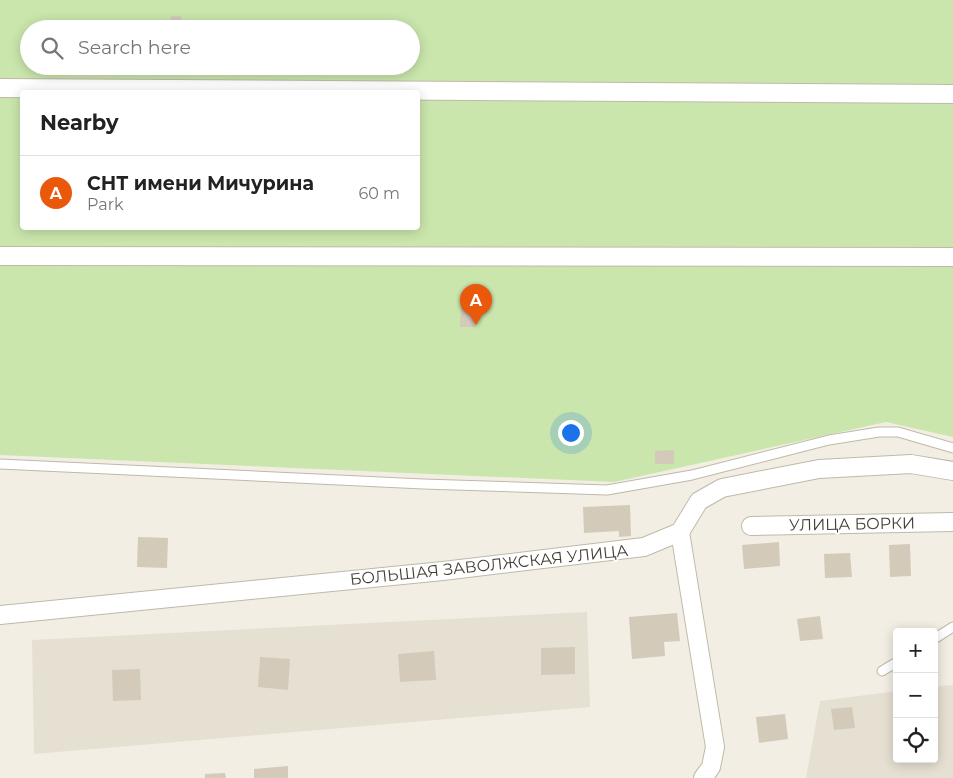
<!DOCTYPE html>
<meta charset="utf-8">
<style>
body{margin:0;font-family:Montserrat,sans-serif;background:#f6f6f6;color:#222}
.controls{position:absolute;right:15px;bottom:15px;display:grid;overflow:hidden;border-radius:5px;box-shadow:0 2px 12px #0003}
.controls button{width:45px;height:45px;display:grid;place-items:center;padding:0;border:0;border-bottom:1px solid #e0e0e0;background:#fff;color:#222;font:25px sans-serif}
.you{position:absolute;left:570px;top:432px;width:18px;height:18px;margin:-12px;border:4px solid #fff;border-radius:50%;background:#1a73e8;box-shadow:0 0 0 8px #1a73e833}
.badge{display:grid;place-items:center;width:32px;height:32px;border-radius:50%;background:#ea580c;color:#fff;font-size:16px;font-weight:700}
.pin{position:absolute;translate:-50% -41px;filter:drop-shadow(0 1px 2px #0008)}
.pin::after{content:'';position:absolute;top:26px;width:18px;height:15px;background:inherit;clip-path:polygon(0 0,100% 0,50% 100%)}
.list{margin:0;padding:0;list-style:none}
h2{display:flex;justify-content:space-between;align-items:center;height:65px;margin:0;padding:0 20px;font-size:21px}
h2 small{font-size:16px;font-weight:400;color:#767676}
.list li{display:grid;grid-template-columns:32px 1fr auto;gap:15px;align-items:center;box-sizing:border-box;height:75px;padding:0 20px;border-top:1px solid #e0e0e0}
.list b{display:block;font-size:19px;white-space:nowrap}
.list p{margin:0;font-size:16px;white-space:nowrap;color:#767676}
.list em{font-size:16px;font-style:normal;color:#767676}
.icon{flex:none;width:28px;height:28px;fill:none;stroke:currentColor;stroke-width:2;stroke-linecap:round;stroke-linejoin:round}
.map{position:relative;flex:none;width:953px;height:778px;overflow:hidden}
.search{position:absolute;background:#fff;box-shadow:0 2px 12px #0003;left:20px;top:20px;width:400px;height:55px;display:flex;align-items:center;gap:12px;box-sizing:border-box;padding:0 18px;border-radius:28px;color:#767676;font-size:19px}
.panel{position:absolute;background:#fff;box-shadow:0 2px 12px #0003;left:20px;top:90px;width:400px;height:140px;border-radius:5px}
.map>svg:first-child{display:block}
.residential{fill:#e6e0d2}
.green{fill:#cae6ac;fill-rule:evenodd}
.building{fill:#d3cab9}
.lines{fill:none;stroke-linecap:round;stroke-linejoin:round}
.service-casing{stroke:#c0b9a9;stroke-width:11}
.minor-casing{stroke:#c0b9a9;stroke-width:20}
.service{stroke:#fff;stroke-width:9}
.minor{stroke:#fff;stroke-width:18}
.labels{text-anchor:middle;dominant-baseline:central;stroke-width:4;stroke-linejoin:round;paint-order:stroke}
.street-label{font-size:16px;fill:#443e34;stroke:#fff}
</style>
<div class="map">
<svg width="953" height="778" viewBox="0 0 953 778">
<rect width="100%" height="100%" fill="#f2eee4"/>
<path class="residential" d="M 587,612 L 590,707 L 34,754 L 32,640 Z
M 953,685 L 953,778 L 806,778 L 820,701 L 897,691 L 897,759 L 934,759 L 934,687 Z"/>
<path class="green" d="M 0,0 L 953,0 L 953,437 L 886,422 L 614,482 L 0,455 ZM 29,29 L 411,29 L 411,66 L 29,66 ZM 22,92 L 418,92 L 418,228 L 22,228 Z"/>
<path class="building" d="M 171,16 L 181,16 L 181,24 L 192,25 L 192,29 L 171,29 Z
M 466,295 L 481,296 L 480,319 L 476,319 L 476,327 L 460,327 L 461,299 L 466,299 Z
M 674,450 L 674,464 L 655,464 L 655,451 Z
M 630,505 L 631,536 L 619,537 L 619,531 L 584,533 L 583,507 Z
M 138,537 L 168,538 L 167,568 L 137,567 Z
M 779,542 L 780,566 L 744,569 L 742,545 Z
M 910,544 L 911,576 L 890,577 L 889,545 Z
M 850,553 L 852,577 L 825,578 L 824,554 Z
M 677,613 L 680,641 L 664,642 L 665,656 L 632,659 L 629,617 Z
M 820,616 L 823,639 L 800,641 L 797,619 Z
M 575,647 L 575,674 L 541,675 L 541,648 Z
M 434,651 L 436,680 L 400,682 L 398,654 Z
M 260,657 L 290,659 L 288,690 L 258,687 Z
M 140,669 L 141,700 L 113,701 L 112,670 Z
M 897,704 L 897,722 L 896,722 L 893,705 Z
M 852,707 L 855,728 L 834,730 L 831,709 Z
M 785,714 L 788,739 L 759,743 L 756,717 Z
M 288,766 L 288,778 L 254,778 L 254,769 Z
M 225,773 L 226,778 L 205,778 L 205,774 Z"/>
<g class="lines">
<g class="service-casing">
<path id="service" d="M 0,464 L 423,484 L 607,490 L 692,475 L 829,440 L 879,432 L 898,432 L 953,448
M 934,639 L 953,627
M 882,671 L 897,662"/>
</g>
<g class="minor-casing">
<path id="minor" d="M 0,88 L 953,94
M 0,256 L 953,257
M 751,526 L 953,522
M 680,532 L 715,747 L 711,767 L 703,778
M 0,615 L 443,571 L 644,547 L 680,532 L 699,501 L 722,488 L 819,469 L 911,464 L 953,471"/>
</g>
<use href="#service" class="service"/>
<use href="#minor" class="minor"/>
</g>
<g class="labels">
<g class="street-label">
<text transform="translate(852 524) rotate(-1)">УЛИЦА БОРКИ</text>
<text transform="translate(489 565) rotate(-6)">БОЛЬШАЯ ЗАВОЛЖСКАЯ УЛИЦА</text>
</g>
</g>
</svg>
<div class="controls">
<button>+</button>
<button>−</button>
<button><svg class="icon" aria-label="locate" viewBox="0 0 24 24"><circle cx="12" cy="12" r="6"/><path d="M12 2v4M12 18v4M2 12h4M18 12h4"/></svg></button>
</div>
<div class="you"></div>
<div class="pin badge" style="left:476px;top:325px">A</div>
<div class="search"><svg class="icon" aria-label="search" viewBox="0 0 24 24"><circle cx="10" cy="10" r="6"/><path d="M15 15l6 6"/></svg>Search here</div>
<section class="panel">
<h2>Nearby<small></small></h2>
<ul class="list">
<li><span class="badge">A</span><div><b>СНТ имени Мичурина</b><p>Park</p></div><em>60 m</em></li>
</ul>
</section>
</div>
